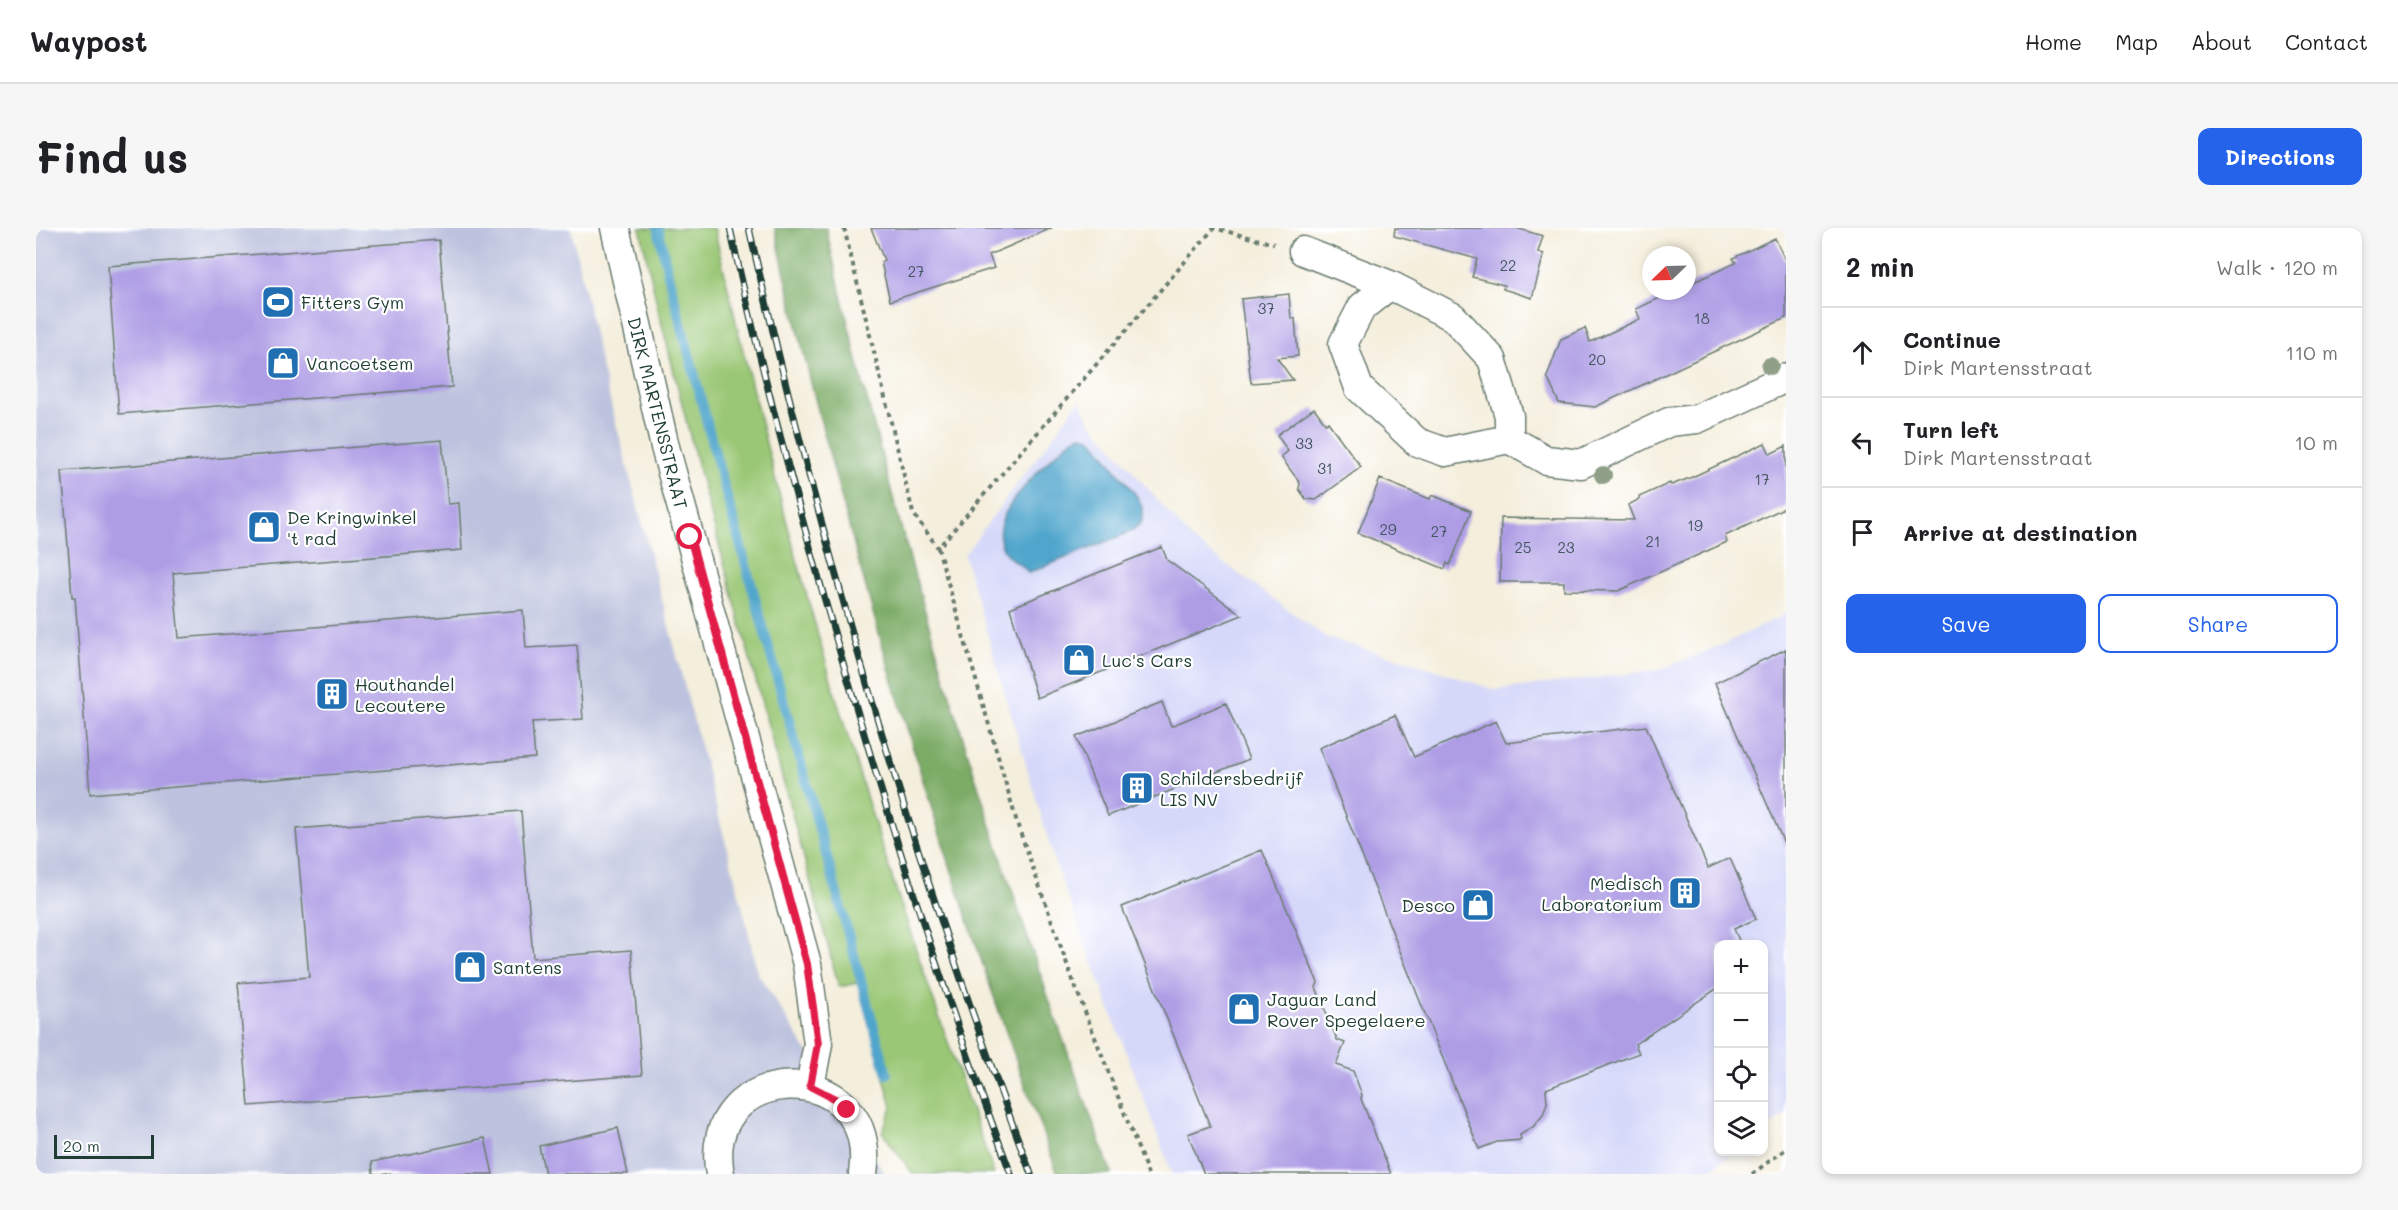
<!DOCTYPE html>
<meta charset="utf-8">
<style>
body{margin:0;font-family:Mali,sans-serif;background:#f6f6f6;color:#202124}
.controls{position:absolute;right:18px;bottom:18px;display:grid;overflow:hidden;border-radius:12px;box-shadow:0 3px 9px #0003}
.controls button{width:54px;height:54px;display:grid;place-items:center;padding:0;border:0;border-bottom:2px solid #e0e0e0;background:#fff;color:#202124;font:30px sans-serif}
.compass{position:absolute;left:1606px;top:18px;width:54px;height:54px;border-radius:50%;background:#fff;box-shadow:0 3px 9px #0003;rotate:247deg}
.scale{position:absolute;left:18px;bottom:15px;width:100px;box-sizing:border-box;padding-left:6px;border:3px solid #1f3d34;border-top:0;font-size:16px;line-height:21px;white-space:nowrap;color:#1f3d34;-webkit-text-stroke:4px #fff;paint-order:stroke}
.stop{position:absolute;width:18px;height:18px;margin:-14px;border:4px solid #e11d48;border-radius:50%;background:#fff}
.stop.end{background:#e11d48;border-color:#fff;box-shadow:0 2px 6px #0008}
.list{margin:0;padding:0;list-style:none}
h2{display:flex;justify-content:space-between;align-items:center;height:78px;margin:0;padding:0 24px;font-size:26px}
h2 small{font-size:20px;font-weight:400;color:#757577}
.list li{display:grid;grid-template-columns:39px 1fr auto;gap:18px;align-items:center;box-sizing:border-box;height:90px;padding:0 24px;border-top:2px solid #e0e0e0}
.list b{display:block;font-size:22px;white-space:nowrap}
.list p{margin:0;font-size:20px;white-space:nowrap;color:#757577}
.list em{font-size:20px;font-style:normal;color:#757577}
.actions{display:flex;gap:12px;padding:18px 24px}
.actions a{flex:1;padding:14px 0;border:2px solid #2563eb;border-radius:12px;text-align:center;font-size:21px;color:#2563eb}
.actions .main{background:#2563eb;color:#fff}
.icon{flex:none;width:33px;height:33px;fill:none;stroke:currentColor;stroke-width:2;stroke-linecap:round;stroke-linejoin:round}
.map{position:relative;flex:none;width:1750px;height:946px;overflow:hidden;border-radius:12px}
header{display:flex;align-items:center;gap:36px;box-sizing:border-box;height:84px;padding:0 30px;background:#fff;border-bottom:2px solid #e0e0e0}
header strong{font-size:28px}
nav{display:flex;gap:33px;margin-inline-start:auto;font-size:21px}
.intro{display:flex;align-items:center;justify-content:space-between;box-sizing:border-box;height:144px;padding:0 36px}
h1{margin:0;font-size:42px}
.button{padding:15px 27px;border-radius:12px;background:#2563eb;color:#fff;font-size:21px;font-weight:700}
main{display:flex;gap:36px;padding:0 36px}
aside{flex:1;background:#fff;border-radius:12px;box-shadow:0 3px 9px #0003}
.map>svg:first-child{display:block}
.built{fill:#d5d8f9}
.industrial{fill:#bdc3de}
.green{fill:#9ac774;stroke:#5c8254;stroke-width:1.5}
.forest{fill:#7bac66;stroke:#4d744d;stroke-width:1.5}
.water{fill:#50a5cc;stroke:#387180;stroke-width:1.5}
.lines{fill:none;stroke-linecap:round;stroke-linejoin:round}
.stream{stroke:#50a5cc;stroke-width:10}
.building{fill:#ae9de5}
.minor-casing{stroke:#6a7b6f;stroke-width:31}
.path{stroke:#6a7b6f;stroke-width:4;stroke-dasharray:4.5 4.5;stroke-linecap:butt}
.minor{stroke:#fff;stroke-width:28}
.rail-casing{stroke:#1f3d34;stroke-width:7}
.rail{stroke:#fff;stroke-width:4.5;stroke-dasharray:14;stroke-linecap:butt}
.tree{fill:#90a088}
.route{stroke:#e11d48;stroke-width:8}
.labels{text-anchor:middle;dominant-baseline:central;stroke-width:4.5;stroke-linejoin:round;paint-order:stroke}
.number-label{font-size:15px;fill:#435560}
.poi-label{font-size:18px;fill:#1f3d34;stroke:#fff;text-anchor:start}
.street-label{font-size:18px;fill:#1f3d34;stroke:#fff}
</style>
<header>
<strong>Waypost</strong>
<nav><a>Home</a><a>Map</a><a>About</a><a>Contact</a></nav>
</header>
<div class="intro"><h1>Find us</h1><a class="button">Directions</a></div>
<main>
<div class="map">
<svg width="1750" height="946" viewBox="0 0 1750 946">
<rect width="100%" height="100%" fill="#fff"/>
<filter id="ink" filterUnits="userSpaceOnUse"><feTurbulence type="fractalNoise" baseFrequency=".0167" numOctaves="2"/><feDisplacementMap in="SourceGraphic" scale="12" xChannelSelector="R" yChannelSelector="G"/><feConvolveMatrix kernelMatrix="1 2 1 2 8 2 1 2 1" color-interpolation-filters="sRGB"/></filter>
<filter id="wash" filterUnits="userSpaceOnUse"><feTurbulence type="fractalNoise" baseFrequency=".008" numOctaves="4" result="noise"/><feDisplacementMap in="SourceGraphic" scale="24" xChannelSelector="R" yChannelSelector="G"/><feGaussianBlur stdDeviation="1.35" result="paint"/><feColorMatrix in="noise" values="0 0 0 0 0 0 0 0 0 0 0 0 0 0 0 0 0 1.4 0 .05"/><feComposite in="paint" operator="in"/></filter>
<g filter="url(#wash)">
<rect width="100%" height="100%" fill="#f4eedc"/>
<path class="built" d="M 1044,172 L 1054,193 L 1155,311 L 1291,410 L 1376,434 L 1459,462 L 1624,442 L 1688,416 L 1750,386 L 1750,886 L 1728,902 L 1728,716 L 1682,716 L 1682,924 L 1699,924 L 1668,946 L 1136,946 L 1020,638 L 928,327 Z"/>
<path class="industrial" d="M 0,0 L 535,0 L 565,138 L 709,689 L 721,744 L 849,946 L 0,946 Z"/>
<path class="green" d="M 604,0 L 678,0 C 719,179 765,357 819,532 C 861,671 910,809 958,946 L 877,946 L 846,904 L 856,879 L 822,755 L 803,759 L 663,243 L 622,81 Z"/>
<path class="forest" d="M 739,0 L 790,0 C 813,105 840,209 869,313 C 929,527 998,738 1076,946 L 1022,946 C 947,748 882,546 825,342 C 794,229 763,115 739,0 Z"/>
<path class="water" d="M 1045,207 L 1051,208 L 1058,213 L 1100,267 L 1106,279 L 1106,294 L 1094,304 L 992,345 C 985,333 970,334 965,315 C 962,306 964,296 968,288 C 977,267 1025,216 1045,207 Z"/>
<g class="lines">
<path class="stream" d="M 622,0 L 632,46 L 680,229 L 851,846"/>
</g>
<g id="blocks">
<path class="building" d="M 835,0 L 1016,0 L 953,27 L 958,40 L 854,73 L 845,34 L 848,32 Z
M 1359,0 L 1480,0 L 1507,8 L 1502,24 L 1508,26 L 1496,70 L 1467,61 L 1468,57 L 1436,49 L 1441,31 L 1358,8 Z
M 1739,10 L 1750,34 L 1750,90 L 1559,179 L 1523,175 L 1511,149 L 1525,111 L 1549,100 L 1554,114 L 1604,91 L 1600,81 L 1639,63 L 1651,63 L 1651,57 L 1700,35 L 1697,30 Z
M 403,12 L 416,159 L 83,186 L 72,38 Z
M 1253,66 L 1255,91 L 1259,90 L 1262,128 L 1241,130 L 1257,152 L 1215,155 L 1205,71 Z
M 1278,180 L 1290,196 L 1292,194 L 1325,239 L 1280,272 L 1270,271 L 1263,261 L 1264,255 L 1245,229 L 1252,223 L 1241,207 Z
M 406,212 L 412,276 L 423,275 L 426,322 L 137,345 L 143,410 L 487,382 L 490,420 L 541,417 L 547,491 L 496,494 L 499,530 L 54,566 L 39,369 L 36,369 L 26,243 Z
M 1729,215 L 1734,226 L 1750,218 L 1750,279 L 1689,308 L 1691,314 L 1582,363 L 1528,362 L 1528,354 L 1464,354 L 1465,290 L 1598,292 L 1592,277 L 1604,271 L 1603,269 L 1634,255 L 1635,257 L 1654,250 Z
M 1344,251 L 1394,271 L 1396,267 L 1435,283 L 1414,337 L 1411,335 L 1409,341 L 1322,305 Z
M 1126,319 L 1131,332 L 1206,387 L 1001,470 L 974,380 Z
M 1750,421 L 1750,620 L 1679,455 Z
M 1126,474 L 1135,498 L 1190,475 L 1213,531 L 1072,588 L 1040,509 Z
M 1359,487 L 1378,529 L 1460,493 L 1470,515 L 1610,498 L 1672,640 L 1694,630 L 1720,691 L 1698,701 L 1705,717 L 1683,717 L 1683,759 L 1599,816 L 1603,825 L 1510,861 L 1511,875 L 1507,887 L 1497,899 L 1484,907 L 1485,912 L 1461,914 L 1443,921 L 1283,520 Z
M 485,583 L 497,730 L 595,722 L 606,847 L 213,878 L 202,755 L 273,749 L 260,601 Z
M 1226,622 L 1282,755 L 1280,759 L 1301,812 L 1309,815 L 1300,837 L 1317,843 L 1326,867 L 1325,871 L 1355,946 L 1168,946 L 1152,906 L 1174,898 L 1086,679 Z
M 582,900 L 592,946 L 509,946 L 503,918 Z
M 449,910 L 457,946 L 337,946 L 336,934 Z"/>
</g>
</g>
<g filter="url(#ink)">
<use href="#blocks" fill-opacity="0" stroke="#6a7b6f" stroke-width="1.5"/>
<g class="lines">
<g class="minor-casing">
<path id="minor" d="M 579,0 L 629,219 L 771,736 L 782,816 L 774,858
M 1267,23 L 1354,57
M 1473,211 L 1473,188 L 1456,131 L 1417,89 L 1354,57 L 1326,79 L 1307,116 L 1323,160 L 1381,214 L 1409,224 L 1473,211 L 1510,232 L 1545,236 L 1633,194 L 1661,191 L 1750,150
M 684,946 C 662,831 844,825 827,946"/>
</g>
<path class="path" d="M 808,0 L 877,285 L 902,320 L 1178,0 L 1238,16
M 902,320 L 982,598 L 1036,750 L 1112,946
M 1716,946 L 1750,921"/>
<use href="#minor" class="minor"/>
<g class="rail-casing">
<path id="rail" d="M 694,0 C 730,165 775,328 823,489 C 869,643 918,796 975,946
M 713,0 C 785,321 879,638 995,946"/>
</g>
<use href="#rail" class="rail"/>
</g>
<g class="tree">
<circle cx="1734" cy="138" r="9"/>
<circle cx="1567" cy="247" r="9"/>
</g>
</g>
<g class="lines" filter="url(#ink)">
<path class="route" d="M 654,309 L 771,736 L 782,816 L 774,858 L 801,872 L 811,882"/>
</g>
<defs>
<g id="stadium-square" transform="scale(1.725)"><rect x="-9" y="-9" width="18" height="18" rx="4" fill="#1f6fb2" stroke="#fff"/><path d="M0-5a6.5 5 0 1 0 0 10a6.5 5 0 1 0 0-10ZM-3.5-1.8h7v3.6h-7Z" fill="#fff"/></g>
<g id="shop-square" transform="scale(1.725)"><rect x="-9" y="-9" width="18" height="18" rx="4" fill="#1f6fb2" stroke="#fff"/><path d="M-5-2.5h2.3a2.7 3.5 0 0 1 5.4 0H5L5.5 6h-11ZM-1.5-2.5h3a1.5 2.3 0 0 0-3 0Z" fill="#fff"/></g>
<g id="building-square" transform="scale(1.725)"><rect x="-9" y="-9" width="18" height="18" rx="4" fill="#1f6fb2" stroke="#fff"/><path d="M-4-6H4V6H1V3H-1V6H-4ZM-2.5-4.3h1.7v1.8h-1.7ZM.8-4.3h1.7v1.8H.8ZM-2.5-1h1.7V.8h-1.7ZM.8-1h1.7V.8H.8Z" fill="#fff"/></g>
</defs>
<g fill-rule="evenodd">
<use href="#stadium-square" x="242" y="74"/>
<use href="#shop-square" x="247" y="135"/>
<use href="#shop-square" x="228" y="299"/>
<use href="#shop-square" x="1043" y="432"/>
<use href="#building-square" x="296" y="466"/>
<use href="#building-square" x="1101" y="560"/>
<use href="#building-square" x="1649" y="665"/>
<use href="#shop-square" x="1442" y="677"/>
<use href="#shop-square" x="434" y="739"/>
<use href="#shop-square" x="1208" y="781"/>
</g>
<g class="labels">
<g class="number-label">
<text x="1472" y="37">22</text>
<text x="880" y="43">27</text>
<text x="1230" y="80">37</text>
<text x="1666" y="90">18</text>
<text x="1561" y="131">20</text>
<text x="1268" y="215">33</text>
<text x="1289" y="240">31</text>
<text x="1726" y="251">17</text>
<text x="1659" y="297">19</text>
<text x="1352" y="301">29</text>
<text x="1403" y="303">27</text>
<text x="1617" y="313">21</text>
<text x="1487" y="319">25</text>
<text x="1530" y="319">23</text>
</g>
<g class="poi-label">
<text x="265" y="74">Fitters Gym</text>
<text x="270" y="135">Vancoetsem</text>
<text x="251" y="289">De Kringwinkel<tspan x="251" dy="21">'t rad</tspan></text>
<text x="1066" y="432">Luc's Cars</text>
<text x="319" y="456">Houthandel<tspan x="319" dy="21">Lecoutere</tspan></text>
<text x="1124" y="550">Schildersbedrijf<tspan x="1124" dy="21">LIS NV</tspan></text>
<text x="1626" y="655" text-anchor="end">Medisch<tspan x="1626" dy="21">Laboratorium</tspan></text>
<text x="1419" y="677" text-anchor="end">Desco</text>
<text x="457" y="739">Santens</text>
<text x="1231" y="771">Jaguar Land<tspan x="1231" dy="21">Rover Spegelaere</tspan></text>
</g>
<g class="street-label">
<text transform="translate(622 185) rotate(76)">DIRK MARTENSSTRAAT</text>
</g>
</g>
</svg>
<div class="controls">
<button>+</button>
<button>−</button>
<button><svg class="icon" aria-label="locate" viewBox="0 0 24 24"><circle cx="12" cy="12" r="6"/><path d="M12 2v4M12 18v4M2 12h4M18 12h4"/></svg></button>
<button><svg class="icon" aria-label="layers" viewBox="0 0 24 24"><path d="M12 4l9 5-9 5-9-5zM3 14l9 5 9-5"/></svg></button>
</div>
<svg class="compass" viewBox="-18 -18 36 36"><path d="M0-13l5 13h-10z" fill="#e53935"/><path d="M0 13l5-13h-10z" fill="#757577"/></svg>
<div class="scale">20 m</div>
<div class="stop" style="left:654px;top:309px"></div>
<div class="stop end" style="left:811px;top:882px"></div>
</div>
<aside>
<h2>2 min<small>Walk · 120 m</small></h2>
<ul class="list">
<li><svg class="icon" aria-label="ahead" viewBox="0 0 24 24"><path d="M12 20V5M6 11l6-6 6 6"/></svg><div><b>Continue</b><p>Dirk Martensstraat</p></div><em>110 m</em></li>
<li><svg class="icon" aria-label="left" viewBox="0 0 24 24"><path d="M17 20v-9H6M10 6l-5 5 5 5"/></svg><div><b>Turn left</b><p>Dirk Martensstraat</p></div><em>10 m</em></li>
<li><svg class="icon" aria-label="arrive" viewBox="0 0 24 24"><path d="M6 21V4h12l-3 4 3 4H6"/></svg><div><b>Arrive at destination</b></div></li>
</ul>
<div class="actions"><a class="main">Save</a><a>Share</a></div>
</aside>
</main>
